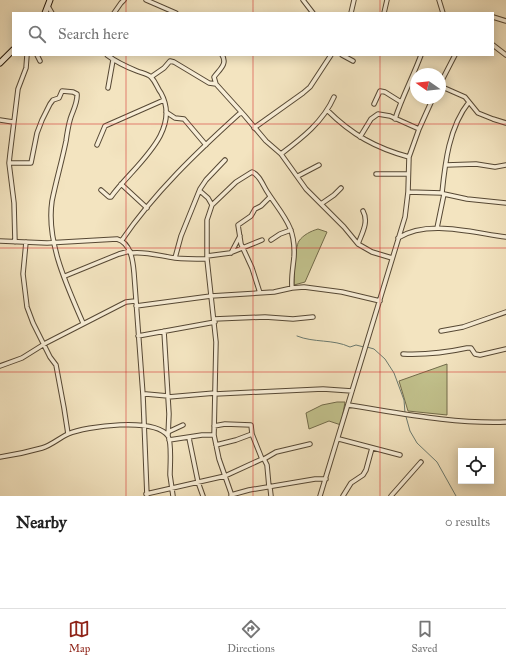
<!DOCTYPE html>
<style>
body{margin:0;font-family:"IM FELL Great Primer",serif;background:#f2f2f2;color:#222}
.controls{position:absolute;right:12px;bottom:12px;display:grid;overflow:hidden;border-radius:0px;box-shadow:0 2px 10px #0003}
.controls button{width:36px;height:36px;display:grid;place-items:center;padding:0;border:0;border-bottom:1px solid #e0e0e0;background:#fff;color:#222;font:20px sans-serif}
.compass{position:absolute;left:410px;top:68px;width:36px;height:36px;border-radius:50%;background:#fff;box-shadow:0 2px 10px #0003;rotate:284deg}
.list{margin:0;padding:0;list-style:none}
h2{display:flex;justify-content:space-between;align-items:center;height:52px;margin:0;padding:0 16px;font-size:17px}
h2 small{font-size:13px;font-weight:400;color:#767676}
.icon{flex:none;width:22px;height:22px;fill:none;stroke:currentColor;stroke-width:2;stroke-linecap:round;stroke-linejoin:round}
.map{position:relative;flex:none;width:506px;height:496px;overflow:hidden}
.search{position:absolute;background:#fff;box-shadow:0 2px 10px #0003;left:12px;right:12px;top:12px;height:44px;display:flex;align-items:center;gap:10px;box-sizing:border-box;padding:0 14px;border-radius:0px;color:#767676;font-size:15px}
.sheet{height:112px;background:#fff}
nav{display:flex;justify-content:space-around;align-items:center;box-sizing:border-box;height:56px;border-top:1px solid #e0e0e0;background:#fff;font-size:11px;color:#767676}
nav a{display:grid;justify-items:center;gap:2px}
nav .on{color:#8f2418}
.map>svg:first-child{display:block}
.green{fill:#c2c28d;stroke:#726b4a}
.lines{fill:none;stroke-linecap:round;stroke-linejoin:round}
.stream{stroke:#6b7a6f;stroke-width:1}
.street-casing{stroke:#564834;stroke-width:5.5}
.secondary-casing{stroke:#221406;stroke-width:7}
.street{stroke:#f7edd6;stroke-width:3.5}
.secondary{stroke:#f7edd6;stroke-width:5}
.grid{fill:none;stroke:#d62828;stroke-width:1;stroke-opacity:0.55}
</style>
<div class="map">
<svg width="506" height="496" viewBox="0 0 506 496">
<rect width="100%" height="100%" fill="#f3e4c0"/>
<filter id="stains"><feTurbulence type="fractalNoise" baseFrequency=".005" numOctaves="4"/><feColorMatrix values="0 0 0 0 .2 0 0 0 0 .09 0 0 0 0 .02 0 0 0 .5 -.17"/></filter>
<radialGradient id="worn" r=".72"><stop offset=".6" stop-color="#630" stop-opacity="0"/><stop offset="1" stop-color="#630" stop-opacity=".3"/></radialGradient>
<path class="green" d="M 318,229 L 327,232 L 305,282 L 294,285 C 294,277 295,247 299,241 C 303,235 311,231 318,229 Z
M 447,364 L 447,415 L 408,411 L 399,381 Z
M 337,402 L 345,402 L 341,425 L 329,421 L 309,429 L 306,413 L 322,405 Z"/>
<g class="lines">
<path class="stream" d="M 297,336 C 314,343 333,339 350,347 L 356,345 L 364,347
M 367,347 L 374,349 L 385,359 L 394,373 L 404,400 L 405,413 L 410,431 L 417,443 L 437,462 L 456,496"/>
<g class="street-casing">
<path id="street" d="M 146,0 L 176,13
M 303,0 L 313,13
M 439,0 L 443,13
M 48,6 L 52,13
M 114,13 L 121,3 L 124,0
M 351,13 L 354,0
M 384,13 L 387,0
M 493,17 L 506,21
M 493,45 L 506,55
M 37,55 L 40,61
M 222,55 C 228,64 219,70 214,77 L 216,84 L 244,115 L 266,141 L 281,154 L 306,189 L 344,227 L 358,244 L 372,252 L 392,258
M 342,55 L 353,61
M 151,77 L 164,68 L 170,61 L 174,62 L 209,83 L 216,84
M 440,84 L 455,55
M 440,86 L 465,97 L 478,113 L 493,119 L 506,123
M 108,88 L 113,60
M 374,104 L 380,91 L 385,92 L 401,102
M 327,110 C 352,135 376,148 409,157
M 166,112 L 175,118 L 184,119 L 206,145
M 395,119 C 402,97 413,77 421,55
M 0,120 L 13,122
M 254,128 L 303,93 L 310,87 L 331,55
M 360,137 L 371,119 L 378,114 L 390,116 L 419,129
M 97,145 L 105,126 L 164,100
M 281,154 C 302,138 323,122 334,97
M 9,163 L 31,163 L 37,133 L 42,120 L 50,104 L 53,100 L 59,98 L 62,91 L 73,92 L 77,94 C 78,103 72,112 70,120 C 68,127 67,134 66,141 C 62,161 56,181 52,201 C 46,242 67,286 83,323
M 446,165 L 476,164 L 495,167 L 506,165
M 376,174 L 408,174
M 298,176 L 319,165
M 121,184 L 147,208
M 101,190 L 109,197 L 111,197 C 131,168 183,133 161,93 C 157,88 156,82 151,77 C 148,74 142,73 137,71 C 127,67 116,62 107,55
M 200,191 L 208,198 L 212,205
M 408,192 L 442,193
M 444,194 L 467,199 L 506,203
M 321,204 L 334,195 L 341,188
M 437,228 L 444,194 L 442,193 C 445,163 449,127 469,102
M 398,238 C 428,219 473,233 506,237
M 122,240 C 154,193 197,152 239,114 L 242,113
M 271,240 L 280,234 L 291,230
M 0,241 L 47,243 L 117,239 C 131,243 133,261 134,273 L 143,395 L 147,496
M 15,242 L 14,203 L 9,163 L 10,154 L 18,89 L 26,68 L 27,55
M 26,242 L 23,274 L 27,307 L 33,323 L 50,357 L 56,365 L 64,408 L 68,434
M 358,244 C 362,233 369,222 363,211
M 131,253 C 146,251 160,256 175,258 C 185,259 196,259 207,259
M 231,253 L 240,236
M 207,256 L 230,253 L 262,240
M 175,258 L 181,236 L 200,189 L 206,180 L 225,160
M 65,276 L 119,254 L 130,251
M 260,293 L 252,268 L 241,244 L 238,225 L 251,216 L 255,209 L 261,206 L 270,197
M 136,306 L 211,296 L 274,292 L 292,288 L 304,287 L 342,292 L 380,301
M 214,319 L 265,317 L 293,319 L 313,317
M 164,331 L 169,414 L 168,436
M 441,331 L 463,327 L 506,312
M 138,336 L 215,322
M 403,354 C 427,355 444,353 467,348 L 471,348 L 475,354 L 480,355 L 506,349
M 0,366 L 22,358 L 46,343 L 126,302 L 135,301
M 215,394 L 323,389 L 352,391
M 143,395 L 146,394 L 168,396
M 168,397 L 215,393
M 348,405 C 400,413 453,424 506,422
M 214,426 L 225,424 L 251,425 L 252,434 L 262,459
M 168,432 L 183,425
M 189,438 L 198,482 L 203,496
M 339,439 L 400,455
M 169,440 L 202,435 L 214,435
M 216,445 L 236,440 L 252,434
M 0,457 C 14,455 28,452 42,448 C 52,445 59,438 68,434 C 86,426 155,417 168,436 C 172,443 170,466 170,475 C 171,482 172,489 173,496
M 264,459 L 267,465 L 269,487
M 270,487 L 271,496
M 146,494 L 225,476 L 262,459 L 264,459 L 276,452 L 310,444
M 231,495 L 249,490 L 315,479 L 326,479
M 232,496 L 219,459 L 214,435 L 216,342 L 207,259 L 207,220 L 212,205 L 236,182 L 252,172 C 260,175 263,186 268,193 C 283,216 296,227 294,257 C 293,268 291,277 292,288
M 320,496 L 405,217 L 408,192 L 409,157 L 419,129 L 433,98
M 343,496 L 351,483 L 363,475 L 366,470 L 372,448
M 391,496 L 421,462"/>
</g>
<g class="secondary-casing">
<path id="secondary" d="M 45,13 L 50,0
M 0,63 L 13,50"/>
</g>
<use href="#street" class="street"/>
<use href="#secondary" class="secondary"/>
</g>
<path class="grid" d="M 126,0 L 126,13M 253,0 L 253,13M 380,0 L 380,13M 126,55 L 126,496M 253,55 L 253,496M 380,55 L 380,496M 0,124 L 506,124M 0,248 L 506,248M 0,372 L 506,372"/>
<rect width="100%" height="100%" filter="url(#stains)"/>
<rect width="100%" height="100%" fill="url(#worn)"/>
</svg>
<div class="controls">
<button><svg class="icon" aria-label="locate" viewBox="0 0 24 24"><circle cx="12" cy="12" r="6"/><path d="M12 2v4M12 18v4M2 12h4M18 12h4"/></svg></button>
</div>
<svg class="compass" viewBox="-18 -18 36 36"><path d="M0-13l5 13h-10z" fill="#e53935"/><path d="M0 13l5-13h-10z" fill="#767676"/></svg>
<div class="search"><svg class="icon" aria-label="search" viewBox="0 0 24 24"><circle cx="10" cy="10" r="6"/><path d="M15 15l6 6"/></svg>Search here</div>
</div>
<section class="sheet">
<h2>Nearby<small>0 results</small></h2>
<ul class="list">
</ul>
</section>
<nav>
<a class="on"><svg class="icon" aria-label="map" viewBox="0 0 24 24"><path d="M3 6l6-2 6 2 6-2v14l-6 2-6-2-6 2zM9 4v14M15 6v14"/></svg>Map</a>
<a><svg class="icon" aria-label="directions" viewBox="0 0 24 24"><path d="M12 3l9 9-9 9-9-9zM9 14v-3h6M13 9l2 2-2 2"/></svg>Directions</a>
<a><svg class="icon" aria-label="saved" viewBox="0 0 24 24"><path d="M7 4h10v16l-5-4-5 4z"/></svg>Saved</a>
</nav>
